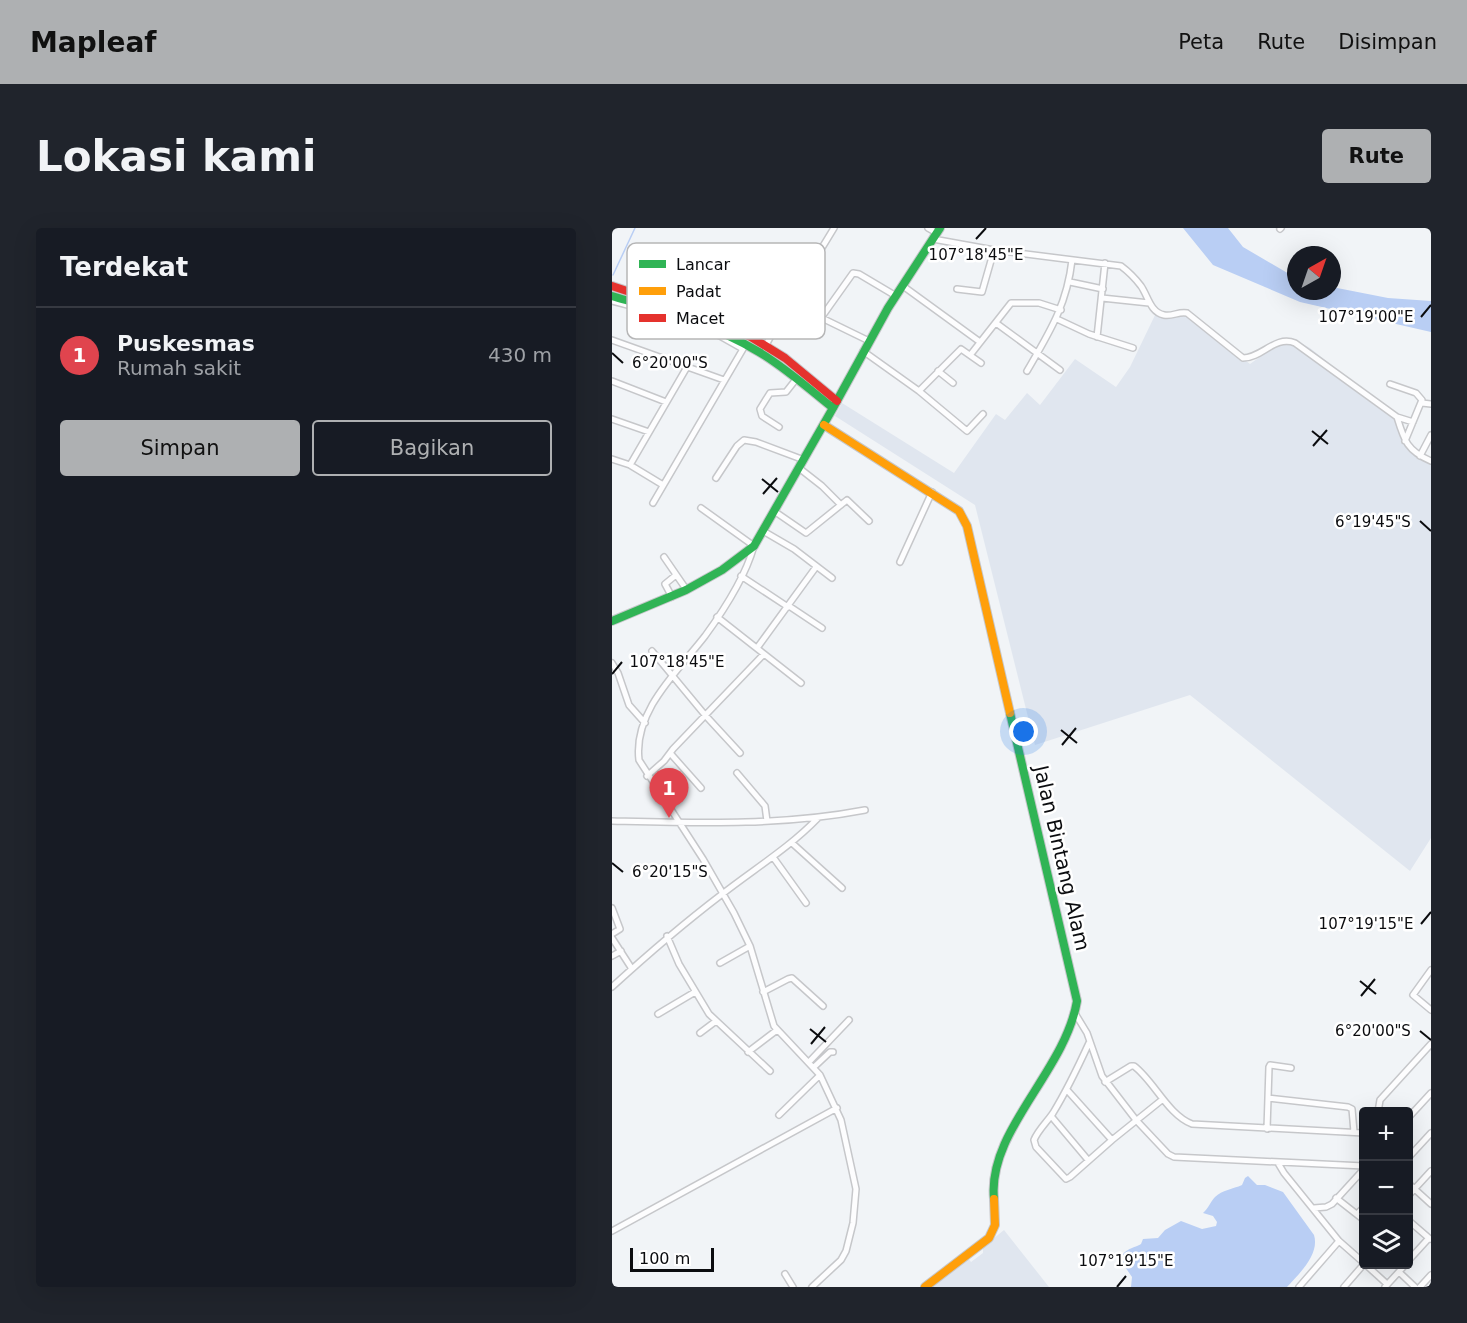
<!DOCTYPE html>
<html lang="id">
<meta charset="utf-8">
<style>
body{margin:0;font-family:"DejaVu Sans",sans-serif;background:#20242c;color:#f1f3f6}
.controls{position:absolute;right:18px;bottom:18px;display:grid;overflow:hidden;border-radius:6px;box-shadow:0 6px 24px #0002}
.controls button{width:54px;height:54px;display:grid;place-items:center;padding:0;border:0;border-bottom:2px solid #363941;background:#171b24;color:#f1f3f6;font:30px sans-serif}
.compass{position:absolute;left:675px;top:18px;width:54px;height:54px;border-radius:50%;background:#171b24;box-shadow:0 6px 24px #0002;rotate:40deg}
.scale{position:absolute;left:18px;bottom:15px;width:84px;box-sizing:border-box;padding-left:6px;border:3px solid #0b0c0f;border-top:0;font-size:16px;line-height:21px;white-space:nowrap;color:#0b0c0f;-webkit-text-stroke:4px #fff;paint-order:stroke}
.you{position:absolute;left:412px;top:504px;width:21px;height:21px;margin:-15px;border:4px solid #fff;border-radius:50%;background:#1a73e8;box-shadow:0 0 0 9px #1a73e833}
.badge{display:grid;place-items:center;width:39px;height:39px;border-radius:50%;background:#aeb0b2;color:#fff;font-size:20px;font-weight:700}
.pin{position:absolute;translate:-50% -50px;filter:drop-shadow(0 2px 3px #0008)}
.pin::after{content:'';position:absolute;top:32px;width:21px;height:18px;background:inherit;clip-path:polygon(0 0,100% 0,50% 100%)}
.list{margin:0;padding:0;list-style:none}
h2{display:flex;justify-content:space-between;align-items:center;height:78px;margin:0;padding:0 24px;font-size:26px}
h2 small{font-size:20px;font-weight:400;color:#9ea1a6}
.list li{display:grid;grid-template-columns:39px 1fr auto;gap:18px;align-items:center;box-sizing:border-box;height:96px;padding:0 24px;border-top:2px solid #363941}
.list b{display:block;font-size:22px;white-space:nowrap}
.list p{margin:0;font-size:20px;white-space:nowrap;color:#9ea1a6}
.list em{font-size:20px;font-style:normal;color:#9ea1a6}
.actions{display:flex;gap:12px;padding:18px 24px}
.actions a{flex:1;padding:14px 0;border:2px solid #aeb0b2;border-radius:6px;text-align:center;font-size:21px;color:#aeb0b2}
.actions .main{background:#aeb0b2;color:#111}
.icon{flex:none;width:33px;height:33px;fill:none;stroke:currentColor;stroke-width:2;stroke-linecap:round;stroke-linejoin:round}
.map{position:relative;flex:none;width:819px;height:1059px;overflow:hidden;border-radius:6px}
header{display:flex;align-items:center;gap:36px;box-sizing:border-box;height:84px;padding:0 30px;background:#aeb0b2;color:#111}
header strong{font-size:28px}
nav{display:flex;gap:33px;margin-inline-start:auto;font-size:21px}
.intro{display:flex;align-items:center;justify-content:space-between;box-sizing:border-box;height:144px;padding:0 36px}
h1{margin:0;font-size:42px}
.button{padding:15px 27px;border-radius:6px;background:#aeb0b2;color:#111;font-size:21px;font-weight:700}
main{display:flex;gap:36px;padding:0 36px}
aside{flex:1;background:#171b24;border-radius:6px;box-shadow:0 6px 24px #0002}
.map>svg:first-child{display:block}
.built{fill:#e0e6ef}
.water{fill:#b9cef4}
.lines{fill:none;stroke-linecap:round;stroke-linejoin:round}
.stream{stroke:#b9cef4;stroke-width:1.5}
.street-casing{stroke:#c6c7ca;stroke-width:8}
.fast-casing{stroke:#c6c7ca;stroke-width:10}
.slow-casing{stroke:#c6c7ca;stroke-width:10}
.jam-casing{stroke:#c6c7ca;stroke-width:10}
.street{stroke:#fdfdfe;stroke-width:5}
.fast{stroke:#30b455;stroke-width:8}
.slow{stroke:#ff9f0a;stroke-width:8}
.jam{stroke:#e5322d;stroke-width:8}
.ticks{fill:none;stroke:#0b0c0f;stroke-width:2}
.labels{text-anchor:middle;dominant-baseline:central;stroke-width:5;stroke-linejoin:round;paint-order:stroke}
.street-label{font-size:20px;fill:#0b0c0f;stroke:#fff}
.key{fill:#fff;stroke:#b6b6b7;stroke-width:1.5}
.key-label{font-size:16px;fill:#0b0c0f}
.ticks-label{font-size:15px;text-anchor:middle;fill:#0b0c0f;stroke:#fff;stroke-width:5;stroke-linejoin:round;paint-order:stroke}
</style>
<header>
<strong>Mapleaf</strong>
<nav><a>Peta</a><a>Rute</a><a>Disimpan</a></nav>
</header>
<div class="intro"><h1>Lokasi kami</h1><a class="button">Rute</a></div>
<main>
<aside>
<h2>Terdekat<small></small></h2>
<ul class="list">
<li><span class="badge" style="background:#e0444e">1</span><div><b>Puskesmas</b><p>Rumah sakit</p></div><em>430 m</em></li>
</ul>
<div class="actions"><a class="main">Simpan</a><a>Bagikan</a></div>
</aside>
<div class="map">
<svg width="819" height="1059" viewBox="0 0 819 1059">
<rect width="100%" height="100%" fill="#f1f4f7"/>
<path class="built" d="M 545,83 L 556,90 L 576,88 L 638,136 L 670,113 L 681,111 L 698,120 L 782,187 L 790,212 L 819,232 L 819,610 L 798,643 L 578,467 L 423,517 L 363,277 L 223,188 L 230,175 L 342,245 L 384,186 L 393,192 L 415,165 L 428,177 L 463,131 L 504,159 L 518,139 Z
M 392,1002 L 437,1059 L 319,1059 L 356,1030 L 359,1034 L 371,1025 L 371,1019 Z"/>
<path class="water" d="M 571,0 L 616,0 L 631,19 L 684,50 L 684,63 L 720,63 L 720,59 L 776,70 L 819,73 L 819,104 L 688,74 L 601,37 Z
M 636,948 L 645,957 L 653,957 L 671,964 L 702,1007 C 708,1026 687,1046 675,1059 L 519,1059 L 520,1049 L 509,1033 C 510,1021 520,1021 529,1016 L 531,1011 L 546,1010 L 553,1002 L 569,993 L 590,1001 L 604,998 L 605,994 L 601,988 L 591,985 C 597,980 598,974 603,969 C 610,962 621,961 630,957 L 633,950 Z"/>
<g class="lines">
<path class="stream" d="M 1,47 L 23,0"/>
<g class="street-casing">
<path id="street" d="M 222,0 L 177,74 L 257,113
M 316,0 L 325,5
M 668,1 L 669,0
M 321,11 L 382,22 L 509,38 C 517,44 523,50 529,58 C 536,68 538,84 552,87 C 560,89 567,83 575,85 L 631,130 C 650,130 663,107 683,115 L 785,189 L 801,194
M 458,54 L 491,61
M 291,58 L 368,114
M 345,61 L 370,64 L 382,22
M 490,70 L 537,75
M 0,73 L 19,78
M 209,90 L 241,45 L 247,46 L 284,68
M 445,91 L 477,106 L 521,120
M 67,93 L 108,108 L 131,121 L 131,119
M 384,95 L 448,142
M 485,109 L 493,35
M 0,112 L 112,152
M 154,117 L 177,74
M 251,123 L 307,163 L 355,203 L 371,186
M 359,126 L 399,75 L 427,75 L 449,82
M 326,143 L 341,155
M 415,143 C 437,105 455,77 460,32
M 0,153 L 54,174
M 778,156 L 804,165 L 810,172 L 793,213
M 307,163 L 349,121 L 369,135
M 810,175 L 819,176
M 785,189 C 792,212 795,223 819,233
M 0,191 L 37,204
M 167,199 L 150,188 L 148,181 L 158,165 L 174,164 L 185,150
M 808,228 L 819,207
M 0,231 L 18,237 L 51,257
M 18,237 L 75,139
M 187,240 L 210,258 L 229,277
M 104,250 L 125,218 L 132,212 L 144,214 L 192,232
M 41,275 L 131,121
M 89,280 L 142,318 C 133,350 112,382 93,408 C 66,443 21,483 27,532 L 91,631 L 122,685 L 138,718 L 162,798 L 208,847 L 229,892 L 244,961 L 241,995 L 234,1023 L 229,1032 L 200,1059
M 162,283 L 194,305 L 235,272 L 257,293
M 151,303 L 182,321 L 220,350
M 52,329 L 74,361
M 288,334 L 320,264
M 129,348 L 176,379
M 60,369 L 53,356 L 64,347
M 177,378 L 210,400
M 105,389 L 189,455
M 145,420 L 204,339
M 40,423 L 93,487 L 128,525
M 0,435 L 6,445 L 17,477 L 33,495
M 58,525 L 89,560
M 125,545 L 153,578 L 155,593
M 35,548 L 52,533 L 61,521 L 152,426
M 0,593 C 85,595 170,598 253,582
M 180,615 L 230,660
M 161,629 L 194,675
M 0,680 L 8,701 L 0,706
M 55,708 L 67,736 L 97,786 L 158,843
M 0,710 L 20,741
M 0,728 L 9,723
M 108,735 L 138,718
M 819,742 L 801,767 L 819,782
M 0,759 C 35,727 71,696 109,667 C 142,641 177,620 206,590
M 151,764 L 176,751 L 180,750 L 211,778
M 46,786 L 83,764
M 464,787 L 475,805 L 490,848 L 524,892 L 556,926 L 562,929 L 752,938
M 88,805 L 104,793
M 136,824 L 165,802
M 197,834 L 237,792
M 202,839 L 218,824 L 221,824
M 493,854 L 519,838 L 522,838 C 542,853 556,887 580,896 L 752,905
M 455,862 L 500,912 L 458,949 L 454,951 L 424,919 L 422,912 C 426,902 435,894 441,885 C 455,862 466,839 477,815
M 656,870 L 736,879 L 740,881 L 742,904
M 766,884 L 768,872 L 819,816
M 167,887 L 208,847
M 439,888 L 476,932
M 796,890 L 819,865
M 655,901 L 657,839 L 658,837 L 679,840
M 500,912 L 551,871
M 796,930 L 819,905
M 666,935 L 672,945 L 727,1013 L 752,1035
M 796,955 L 819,976
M 796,968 L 819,943
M 724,970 L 752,992
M 702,980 L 714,979 L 720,976 L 752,941
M 745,986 L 752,979
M 796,992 L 818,1011
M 0,1003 L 225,880
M 796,1033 L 817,1010
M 753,1036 L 775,1056
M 787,1044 L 803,1059
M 173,1046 L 181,1059
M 687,1059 L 727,1013
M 732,1059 L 752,1036
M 773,1059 L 794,1036
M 808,1059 L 819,1047"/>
</g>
<g class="fast-casing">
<path id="fast" d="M 0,68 C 50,83 102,97 147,124 C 174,140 197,161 221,180 L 276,80 L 328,0
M 0,393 L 74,362 L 110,342 L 142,318 L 221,180
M 382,971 C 375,903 453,844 465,773 L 398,485"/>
</g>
<g class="slow-casing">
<path id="slow" d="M 212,197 L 347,283 L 355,298 L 398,485
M 313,1059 L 377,1010 L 383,997 L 382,971"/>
</g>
<g class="jam-casing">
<path id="jam" d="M 0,58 L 57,77 L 139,109 L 173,130 L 225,173"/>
</g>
<use href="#street" class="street"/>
<use href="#fast" class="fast"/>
<use href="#slow" class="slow"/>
<use href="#jam" class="jam"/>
</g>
<path class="ticks" d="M 364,11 L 374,0M 809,89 L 819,77M 0,125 L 11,135M 700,203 L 716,216M 701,218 L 715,202M 150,251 L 166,264M 151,266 L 165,250M 808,293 L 819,303M 0,446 L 10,434M 449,502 L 465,515M 450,517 L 464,500M 0,635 L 11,644M 809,696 L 819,684M 748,753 L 764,766M 749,768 L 763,751M 198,801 L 214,814M 808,803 L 819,812M 199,816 L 213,799M 505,1059 L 514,1048"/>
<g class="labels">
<g class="street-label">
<text transform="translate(450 630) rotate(77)">Jalan Bintang Alam</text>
</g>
</g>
<rect x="15" y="15" width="198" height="96" rx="9" class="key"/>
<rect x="27" y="32" width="27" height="8" fill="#30b455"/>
<rect x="27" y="59" width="27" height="8" fill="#ff9f0a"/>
<rect x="27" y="86" width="27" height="8" fill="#e5322d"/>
<g class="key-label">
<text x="64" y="42">Lancar</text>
<text x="64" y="69">Padat</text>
<text x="64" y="96">Macet</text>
</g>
<g class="ticks-label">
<text x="364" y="32">107°18'45"E</text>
<text x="754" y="94">107°19'00"E</text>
<text x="58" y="140">6°20'00"S</text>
<text x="761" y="299">6°19'45"S</text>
<text x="65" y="439">107°18'45"E</text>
<text x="58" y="649">6°20'15"S</text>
<text x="754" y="701">107°19'15"E</text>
<text x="761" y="808">6°20'00"S</text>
<text x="514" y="1038">107°19'15"E</text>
</g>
</svg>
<div class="controls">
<button>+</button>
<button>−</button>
<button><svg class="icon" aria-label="layers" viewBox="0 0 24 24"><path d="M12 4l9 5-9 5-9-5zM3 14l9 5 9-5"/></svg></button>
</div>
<svg class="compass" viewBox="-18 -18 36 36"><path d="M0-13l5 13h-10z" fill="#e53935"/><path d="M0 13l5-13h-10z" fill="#9ea1a6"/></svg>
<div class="scale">100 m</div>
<div class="you"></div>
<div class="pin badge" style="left:57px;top:590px;background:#e0444e">1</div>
</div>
</main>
